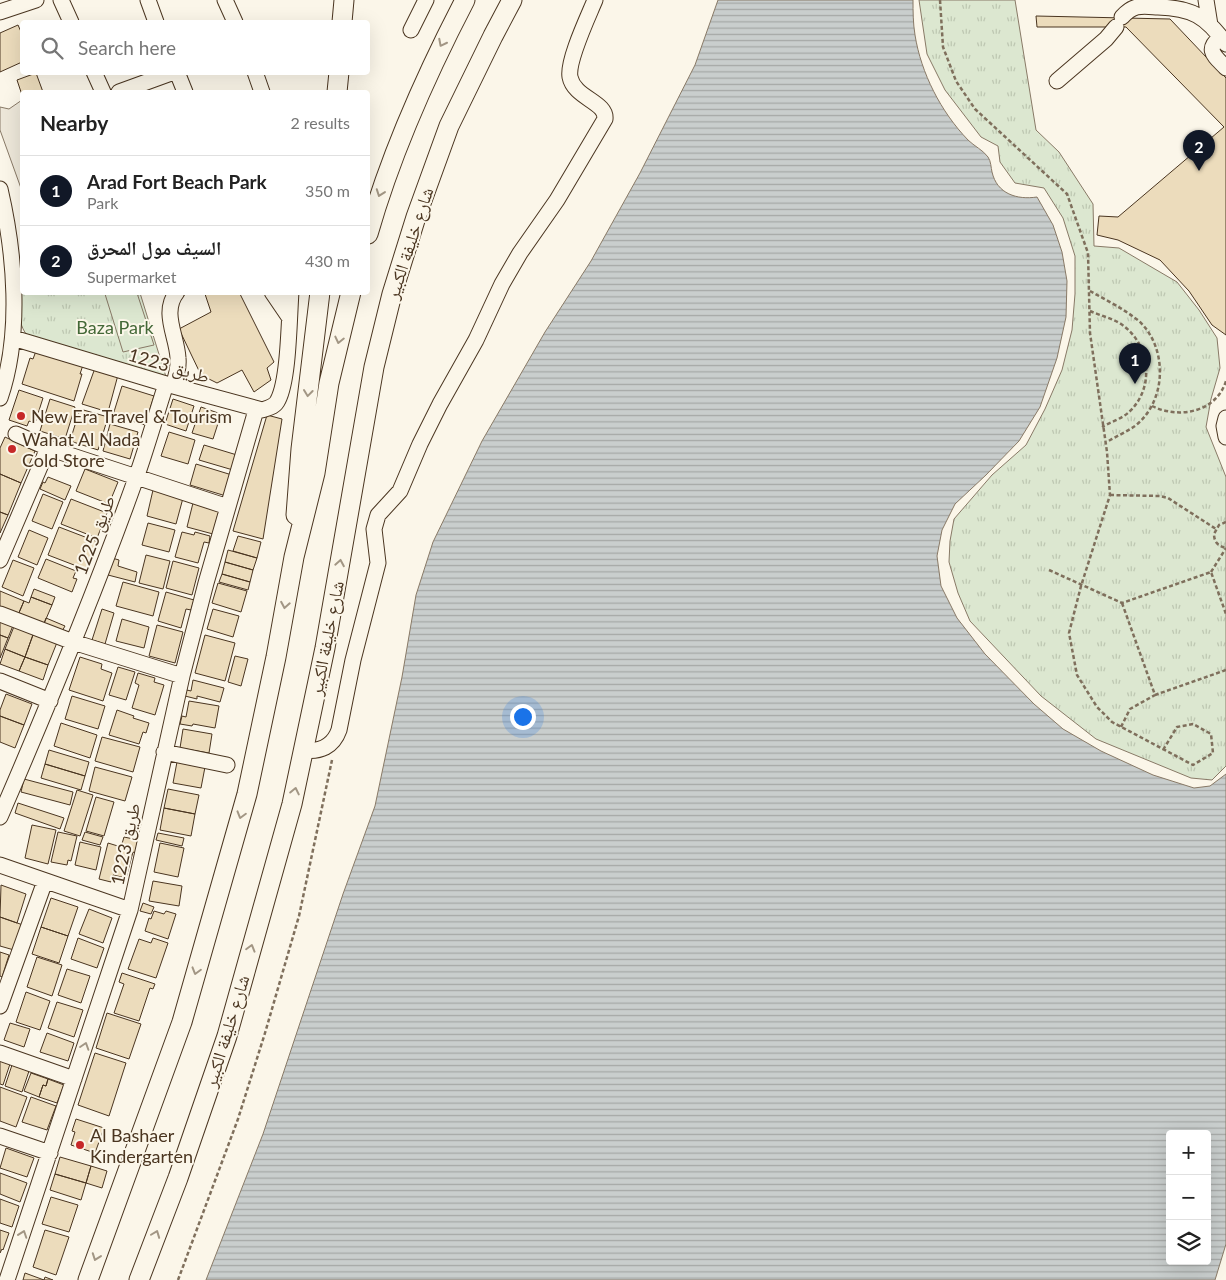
<!DOCTYPE html>
<meta charset="utf-8">
<style>
body{margin:0;font-family:Lato,"Noto Naskh Arabic",sans-serif;background:#f6f6f6;color:#222}
.controls{position:absolute;right:15px;bottom:15px;display:grid;overflow:hidden;border-radius:5px;box-shadow:0 5px 20px #0002}
.controls button{width:45px;height:45px;display:grid;place-items:center;padding:0;border:0;border-bottom:1px solid #e0e0e0;background:#fff;color:#222;font:25px sans-serif}
.you{position:absolute;left:522px;top:716px;width:18px;height:18px;margin:-12px;border:4px solid #fff;border-radius:50%;background:#1a73e8;box-shadow:0 0 0 8px #1a73e833}
.badge{display:grid;place-items:center;width:32px;height:32px;border-radius:50%;background:#111827;color:#fff;font-size:16px;font-weight:700}
.pin{position:absolute;translate:-50% -41px;filter:drop-shadow(0 1px 2px #0008)}
.pin::after{content:'';position:absolute;top:26px;width:18px;height:15px;background:inherit;clip-path:polygon(0 0,100% 0,50% 100%)}
.list{margin:0;padding:0;list-style:none}
h2{display:flex;justify-content:space-between;align-items:center;height:65px;margin:0;padding:0 20px;font-size:21px}
h2 small{font-size:16px;font-weight:400;color:#767676}
.list li{display:grid;grid-template-columns:32px 1fr auto;gap:15px;align-items:center;box-sizing:border-box;height:70px;padding:0 20px;border-top:1px solid #e0e0e0}
.list b{display:block;font-size:19px;white-space:nowrap}
.list p{margin:0;font-size:16px;white-space:nowrap;color:#767676}
.list em{font-size:16px;font-style:normal;color:#767676}
.icon{flex:none;width:28px;height:28px;fill:none;stroke:currentColor;stroke-width:2;stroke-linecap:round;stroke-linejoin:round}
.map{position:relative;flex:none;width:1226px;height:1280px;overflow:hidden}
.search{position:absolute;background:#fff;box-shadow:0 5px 20px #0002;left:20px;top:20px;width:350px;height:55px;display:flex;align-items:center;gap:12px;box-sizing:border-box;padding:0 18px;border-radius:5px;color:#767676;font-size:19px}
.panel{position:absolute;background:#fff;box-shadow:0 5px 20px #0002;left:20px;top:90px;width:350px;height:205px;border-radius:5px}
.map>svg:first-child{display:block}
.park{fill:url(#park-tufts);stroke:#887966}
.pitch{fill:#dce7d0;stroke:#887966}
.parking{fill:#ede7d9;stroke:#887966}
.water{fill:url(#water-rules);stroke:#887966;fill-rule:evenodd}
.building{fill:#ecdcbc;stroke:#4a3520}
.lines{fill:none;stroke-linecap:round;stroke-linejoin:round}
.minor-casing{stroke:#4a3520;stroke-width:17}
.major-casing{stroke:#4a3520;stroke-width:21}
.path{stroke:#7f6f5c;stroke-width:2.5;stroke-dasharray:4 2.5;stroke-linecap:butt}
.minor{stroke:#fbf6e9;stroke-width:15}
.major{stroke:#fbf6e9;stroke-width:19}
.oneway{stroke:#a29684}
.poi-dot{fill:#c62828;stroke:#fbf6e9;stroke-width:2}
.labels{text-anchor:middle;dominant-baseline:central;stroke-width:4;stroke-linejoin:round;paint-order:stroke}
.street-label{font-size:18px;fill:#4a3520;stroke:#fbf6e9}
.park-label{font-size:18px;fill:#436837;stroke:#fbf6e9}
.poi-label{font-size:18px;fill:#4a3520;stroke:#fbf6e9;text-anchor:start}
</style>
<div class="map">
<svg width="1226" height="1280" viewBox="0 0 1226 1280">
<defs>
<pattern id="park-tufts" width="24" height="20" patternUnits="userSpaceOnUse" patternTransform="scale(1.25)"><rect width="24" height="20" fill="#dce7d0"/><path d="M3 7l-1-3M5 7V3M7 7l1-3M15 17l-1-3M17 17v-4M19 17l1-3" fill="none" stroke="#bec7b2"/></pattern>
<pattern id="water-rules" width="6" height="5" patternUnits="userSpaceOnUse" patternTransform="scale(1.25)"><rect width="6" height="5" fill="#c9cecd"/><path d="M0 2.5h6" fill="none" stroke="#a5a8a6"/></pattern>
</defs>
<rect width="100%" height="100%" fill="#fbf6e9"/>
<path class="park" d="M 919,0 L 1015,0 L 1036,130 L 1059,152 L 1093,204 L 1094,246 L 1119,248 L 1177,282 L 1199,310 L 1217,338 L 1220,368 L 1211,399 L 1206,427 L 1226,477 L 1226,766 L 1212,780 L 1191,778 L 1096,739 L 1041,696 L 970,621 L 958,593 L 949,562 L 950,541 L 954,519 L 992,475 L 1026,445 L 1045,409 L 1062,370 L 1072,330 L 1075,294 L 1075,256 L 1063,218 L 1044,188 L 1015,183 L 1000,162 L 998,146 L 981,137 L 945,90 L 927,54 Z
M 21,273 L 22,292 L 140,293 L 167,380 L 27,335 C 14,320 21,292 21,273 Z"/>
<path class="pitch" d="M 111,293 L 137,293 L 154,345 L 123,352 L 105,294 Z"/>
<path class="parking" d="M 22,100 L 22,191 L 0,130 L 0,107 L 9,109 Z"/>
<path class="water" d="M 718,0 L 913,0 C 913,11 913,23 915,35 C 921,73 941,112 968,140 C 974,146 983,150 988,157 C 991,161 991,168 992,172 C 997,194 1017,200 1037,197 L 1053,225 L 1062,252 L 1067,281 L 1066,317 L 1057,358 L 1040,407 L 1019,441 L 986,475 L 955,504 L 942,530 L 937,556 L 941,586 L 957,618 L 985,654 L 1034,704 L 1063,729 L 1101,751 L 1153,775 L 1194,788 L 1210,786 L 1226,774 L 1226,1244 L 1215,1280 L 206,1280 L 263,1134 L 343,894 L 375,806 L 402,677 L 416,595 L 433,542 L 482,441 L 545,332 L 591,261 L 640,173 L 695,65 ZM 1170,1134 L 1207,1134 L 1207,1261 L 1170,1261 Z"/>
<path class="building" d="M 1036,16 L 1170,19 L 1226,78 L 1226,335 L 1212,325 L 1189,291 L 1160,260 L 1118,240 L 1097,235 L 1099,216 L 1118,217 L 1224,127 L 1126,27 L 1037,27 Z
M 18,25 L 22,34 L 22,62 L 0,72 L 0,33 Z
M 36,73 L 43,92 L 22,92 L 22,95 L 17,80 Z
M 206,292 L 239,292 L 274,362 L 267,368 L 271,380 L 254,392 L 242,370 L 217,383 L 201,375 L 179,329 L 211,312 L 205,294 Z
M 36,351 L 83,365 L 80,374 L 82,374 L 74,401 L 22,384 L 30,358 L 33,359 Z
M 95,368 L 118,375 L 108,412 L 82,404 Z
M 122,386 L 154,396 L 145,425 L 113,415 Z
M 19,390 L 43,398 L 35,423 L 29,421 L 27,426 L 9,420 Z
M 50,399 L 75,407 L 65,439 L 40,431 Z
M 173,399 L 194,406 L 186,431 L 165,424 Z
M 201,407 L 221,414 L 213,439 L 192,433 Z
M 80,409 L 108,417 L 98,450 L 70,441 Z
M 267,415 L 282,419 L 263,539 L 233,531 Z
M 110,424 L 138,432 L 130,459 L 103,451 Z
M 169,432 L 195,440 L 188,464 L 161,456 Z
M 5,437 L 35,451 L 21,483 L 0,474 L 0,448 Z
M 204,445 L 237,455 L 233,470 L 199,460 Z
M 196,464 L 232,475 L 226,496 L 190,485 Z
M 85,469 L 118,482 L 109,504 L 76,491 Z
M 0,474 L 21,483 L 8,515 L 0,512 Z
M 48,477 L 71,486 L 65,500 L 40,489 L 43,482 L 45,483 Z
M 153,490 L 183,498 L 176,524 L 147,516 Z
M 43,494 L 63,502 L 52,529 L 32,521 Z
M 71,499 L 107,513 L 97,538 L 61,524 Z
M 194,499 L 220,506 L 213,534 L 187,527 Z
M 0,512 L 8,515 L 0,533 Z
M 148,523 L 175,530 L 169,552 L 142,545 Z
M 59,527 L 98,542 L 87,570 L 48,555 Z
M 29,530 L 48,538 L 37,565 L 18,557 Z
M 182,532 L 194,535 L 195,532 L 210,536 L 209,543 L 204,542 L 198,563 L 175,557 Z
M 238,536 L 261,542 L 257,558 L 233,551 Z
M 228,550 L 257,558 L 253,570 L 225,562 Z
M 146,555 L 170,561 L 163,589 L 139,583 Z
M 112,558 L 119,560 L 118,566 L 137,572 L 135,582 L 108,575 Z
M 46,559 L 76,571 L 73,578 L 77,579 L 72,592 L 38,578 Z
M 13,560 L 34,568 L 23,596 L 2,587 Z
M 173,561 L 199,568 L 192,595 L 166,588 Z
M 225,562 L 253,570 L 250,582 L 222,574 Z
M 222,574 L 250,582 L 248,590 L 219,582 Z
M 123,582 L 159,592 L 153,616 L 116,606 Z
M 218,583 L 247,591 L 241,612 L 212,603 Z
M 34,589 L 55,597 L 52,605 L 31,597 Z
M 0,591 L 24,601 L 18,615 L 0,608 Z
M 166,592 L 194,600 L 191,610 L 186,609 L 181,628 L 158,621 Z
M 31,597 L 52,605 L 43,626 L 18,615 L 24,601 L 29,603 Z
M 102,609 L 114,613 L 105,644 L 92,640 Z
M 213,609 L 239,616 L 233,637 L 207,629 Z
M 0,618 L 14,623 L 8,638 L 0,635 Z
M 46,618 L 65,626 L 61,633 L 43,626 Z
M 122,619 L 149,627 L 144,648 L 116,641 Z
M 15,624 L 34,632 L 25,657 L 5,649 Z
M 157,625 L 183,632 L 175,663 L 149,656 Z
M 34,632 L 58,640 L 48,665 L 25,657 Z
M 0,635 L 8,638 L 0,658 Z
M 205,635 L 235,643 L 225,681 L 195,673 Z
M 5,649 L 25,657 L 19,671 L 0,664 Z
M 235,656 L 248,659 L 241,686 L 228,682 Z
M 25,657 L 48,665 L 43,680 L 19,671 Z
M 80,657 L 102,664 L 101,669 L 112,673 L 103,701 L 69,690 Z
M 118,667 L 135,672 L 126,700 L 109,695 Z
M 138,673 L 155,678 L 154,682 L 164,685 L 155,715 L 132,708 L 139,685 L 135,683 Z
M 193,680 L 224,688 L 220,702 L 197,696 L 197,699 L 185,696 L 187,690 L 191,691 Z
M 6,694 L 32,704 L 24,725 L 0,716 L 0,710 Z
M 72,696 L 105,706 L 98,729 L 65,719 Z
M 189,701 L 219,706 L 215,728 L 193,724 L 192,726 L 180,724 L 182,716 L 186,717 Z
M 117,710 L 134,716 L 133,718 L 149,723 L 146,733 L 143,732 L 139,744 L 109,735 Z
M 0,716 L 24,725 L 15,748 L 0,742 Z
M 61,723 L 97,735 L 90,758 L 54,746 Z
M 183,729 L 212,734 L 209,753 L 180,748 Z
M 102,737 L 140,747 L 133,772 L 95,761 Z
M 49,750 L 89,762 L 85,776 L 45,764 Z
M 177,762 L 205,767 L 201,788 L 173,783 Z
M 45,764 L 85,776 L 81,790 L 41,778 Z
M 95,767 L 132,777 L 125,801 L 89,791 Z
M 24,779 L 73,792 L 70,805 L 21,792 Z
M 168,789 L 199,795 L 195,814 L 164,808 Z
M 77,790 L 93,795 L 80,836 L 64,831 Z
M 96,797 L 114,802 L 104,836 L 86,831 Z
M 18,803 L 64,818 L 60,829 L 15,813 Z
M 164,808 L 195,814 L 191,836 L 160,830 Z
M 32,825 L 56,830 L 48,864 L 25,858 Z
M 58,832 L 77,836 L 71,861 L 68,860 L 67,865 L 51,862 Z
M 85,832 L 103,837 L 100,845 L 82,840 Z
M 158,833 L 184,838 L 182,846 L 156,840 Z
M 124,837 L 138,840 L 135,853 L 133,852 L 126,878 L 113,875 L 111,882 L 99,879 L 108,843 L 121,847 Z
M 80,842 L 101,847 L 96,870 L 75,865 Z
M 160,843 L 184,848 L 178,877 L 154,872 Z
M 153,881 L 182,886 L 179,906 L 149,901 Z
M 1,885 L 26,894 L 17,923 L 0,917 Z
M 51,898 L 78,907 L 68,936 L 41,927 Z
M 143,903 L 154,907 L 151,914 L 140,911 Z
M 89,909 L 112,918 L 103,943 L 79,934 Z
M 154,911 L 164,914 L 166,911 L 176,914 L 168,939 L 145,931 L 149,918 L 151,919 Z
M 0,917 L 23,925 L 14,950 L 0,946 Z
M 41,927 L 68,936 L 59,963 L 32,954 Z
M 78,938 L 104,948 L 97,968 L 71,959 Z
M 153,938 L 168,943 L 156,978 L 128,969 L 139,939 L 151,943 Z
M 0,952 L 9,955 L 2,977 L 0,976 Z
M 37,957 L 62,965 L 52,996 L 27,987 Z
M 67,969 L 90,976 L 81,1003 L 58,995 Z
M 122,973 L 155,984 L 153,989 L 150,988 L 139,1021 L 114,1013 L 124,984 L 119,982 Z
M 26,992 L 50,1001 L 40,1030 L 16,1022 Z
M 57,1002 L 83,1010 L 74,1037 L 48,1028 Z
M 107,1013 L 141,1024 L 129,1059 L 96,1048 Z
M 10,1023 L 30,1029 L 24,1047 L 4,1040 Z
M 47,1033 L 74,1043 L 68,1061 L 40,1052 Z
M 95,1053 L 126,1063 L 109,1116 L 78,1105 Z
M 0,1061 L 10,1064 L 3,1085 L 0,1084 Z
M 12,1065 L 29,1071 L 22,1092 L 5,1086 Z
M 31,1073 L 48,1079 L 46,1086 L 43,1085 L 39,1097 L 24,1091 Z
M 48,1079 L 64,1085 L 57,1103 L 39,1097 L 43,1085 L 46,1086 Z
M 0,1087 L 27,1097 L 16,1127 L 0,1121 Z
M 31,1097 L 56,1106 L 47,1130 L 22,1122 Z
M 76,1119 L 104,1128 L 95,1153 L 71,1145 L 75,1132 L 72,1131 Z
M 6,1148 L 34,1158 L 27,1177 L 0,1168 Z
M 60,1157 L 91,1166 L 86,1183 L 55,1174 Z
M 91,1166 L 107,1171 L 102,1188 L 86,1183 Z
M 0,1173 L 27,1183 L 20,1202 L 0,1194 Z
M 55,1174 L 86,1183 L 81,1200 L 50,1190 Z
M 51,1197 L 78,1205 L 69,1232 L 42,1224 Z
M 0,1199 L 19,1206 L 12,1227 L 0,1223 Z
M 0,1230 L 9,1233 L 3,1250 L 2,1249 L 0,1253 Z
M 45,1230 L 69,1237 L 56,1275 L 33,1267 Z
M 25,1273 L 44,1280 L 45,1277 L 53,1280 L 23,1280 Z"/>
<g class="lines">
<g class="minor-casing">
<path id="minor" d="M 61,0 L 71,22
M 148,0 L 156,22
M 225,0 L 235,22
M 1206,0 L 1210,25
M 0,12 L 36,0
M 1122,17 C 1134,4 1141,6 1158,7 C 1192,8 1206,16 1226,44
M 411,30 L 426,0
M 1221,37 C 1204,50 1215,56 1226,68
M 94,72 L 103,92
M 177,72 L 185,92
M 255,72 L 262,92
M 1057,81 L 1106,39 L 1116,27
M 119,92 L 174,72
M 0,189 C 15,254 22,334 0,398
M 272,292 L 289,317
M 13,338 L 166,384 L 262,410 C 268,408 275,407 278,400 C 289,379 289,318 291,292
M 173,386 C 176,377 179,368 178,358 C 177,336 161,312 177,292
M 1226,418 L 1224,426 L 1226,437
M 16,434 L 48,448 L 228,507
M 0,560 L 48,448
M 0,614 L 73,642 L 182,676
M 0,681 L 50,701
M 304,750 C 320,752 333,747 339,730 L 353,660 L 378,563 L 374,529 L 378,515 L 400,491 L 420,444 L 440,404 L 476,340 L 502,284 L 520,253 L 557,200 L 605,119 C 607,102 574,98 570,77 C 567,61 588,17 595,0
M 164,752 L 227,765
M 0,817 C 48,706 95,593 136,478 C 147,447 156,415 166,384
M 0,865 L 130,910
M 0,1006 L 45,881
M 0,1053 L 74,1079
M 0,1136 L 50,1153
M 7,1280 L 130,910 L 182,676 L 206,583 L 256,410"/>
</g>
<g class="major-casing">
<path id="major" d="M 342,22 L 344,0
M 337,92 L 339,72
M 368,234 C 391,153 426,75 465,0
M 296,515 L 301,449 L 320,292
M 88,1280 L 182,1022 L 247,794 L 276,657 L 294,557 L 315,473 L 329,383 L 351,292
M 139,1280 L 178,1178 L 227,1036 L 292,804 L 325,648 L 374,367 L 392,294 L 416,217 L 449,126 L 493,36 L 512,0"/>
</g>
<path class="path" d="M 940,0 L 943,47 L 956,81 L 975,109 L 1067,194 L 1088,253 L 1090,333 L 1107,452 L 1110,495 L 1081,586 L 1069,633 L 1077,675 L 1097,707 L 1112,722 L 1193,765 L 1213,753 L 1211,734 L 1193,724 L 1177,727 L 1163,750
M 1090,291 C 1106,300 1124,309 1139,321 C 1168,348 1167,401 1135,426 C 1126,432 1115,437 1105,443
M 1090,311 C 1101,316 1116,319 1125,327 C 1151,348 1154,389 1129,412 C 1123,418 1111,422 1102,427
M 1152,406 C 1178,419 1216,413 1226,381
M 1110,495 L 1160,496 L 1168,498 L 1216,529
M 1226,522 L 1219,525 L 1214,534 C 1214,542 1218,546 1226,548
M 1049,570 L 1122,603 L 1211,572 L 1226,614
M 1211,572 L 1226,548
M 1122,603 L 1155,695 L 1226,670
M 1121,727 L 1130,709 L 1155,695
M 178,1280 L 238,1119 L 265,1033 L 299,916 L 332,760"/>
<use href="#minor" class="minor"/>
<use href="#major" class="major"/>
</g>
<defs><path id="oneway-chevron" d="M-2-3.5L2.5 0L-2 3.5" fill="none" stroke-width="1.6" stroke-linecap="round" stroke-linejoin="round" transform="scale(1.25)"/></defs>
<g class="oneway">
<use href="#oneway-chevron" transform="translate(442 43) rotate(117)"/>
<use href="#oneway-chevron" transform="translate(380 193) rotate(110)"/>
<use href="#oneway-chevron" transform="translate(339 340) rotate(103)"/>
<use href="#oneway-chevron" transform="translate(308 393) rotate(97)"/>
<use href="#oneway-chevron" transform="translate(340 563) rotate(-80)"/>
<use href="#oneway-chevron" transform="translate(285 605) rotate(100)"/>
<use href="#oneway-chevron" transform="translate(295 791) rotate(-78)"/>
<use href="#oneway-chevron" transform="translate(241 815) rotate(106)"/>
<use href="#oneway-chevron" transform="translate(251 948) rotate(-74)"/>
<use href="#oneway-chevron" transform="translate(196 971) rotate(106)"/>
<use href="#oneway-chevron" transform="translate(85 1046) rotate(-72)"/>
<use href="#oneway-chevron" transform="translate(23 1234) rotate(-71)"/>
<use href="#oneway-chevron" transform="translate(156 1234) rotate(-69)"/>
<use href="#oneway-chevron" transform="translate(96 1257) rotate(110)"/>
</g>
<g class="poi-dot">
<circle cx="21" cy="416" r="5"/>
<circle cx="12" cy="449" r="5"/>
<circle cx="80" cy="1145" r="5"/>
</g>
<g class="labels">
<g class="street-label">
<text transform="translate(409 243) rotate(-72)">شارع خليفة الكبير</text>
<text transform="translate(169 365) rotate(16)">طريق 1223</text>
<text transform="translate(94 535) rotate(-69)">طريق 1225</text>
<text transform="translate(326 638) rotate(-79)">شارع خليفة الكبير</text>
<text transform="translate(125 844) rotate(-78)">طريق 1223</text>
<text transform="translate(226 1031) rotate(-73)">شارع خليفة الكبير</text>
</g>
<g class="park-label">
<text x="115" y="327">Baza Park</text>
</g>
<g class="poi-label">
<text x="31" y="416">New Era Travel &amp; Tourism</text>
<text x="22" y="439">Wahat Al Nada<tspan x="22" dy="21">Cold Store</tspan></text>
<text x="90" y="1135">Al Bashaer<tspan x="90" dy="21">Kindergarten</tspan></text>
</g>
</g>
</svg>
<div class="controls">
<button>+</button>
<button>−</button>
<button><svg class="icon" aria-label="layers" viewBox="0 0 24 24"><path d="M12 4l9 5-9 5-9-5zM3 14l9 5 9-5"/></svg></button>
</div>
<div class="you"></div>
<div class="pin badge" style="left:1135px;top:384px">1</div>
<div class="pin badge" style="left:1199px;top:171px">2</div>
<div class="search"><svg class="icon" aria-label="search" viewBox="0 0 24 24"><circle cx="10" cy="10" r="6"/><path d="M15 15l6 6"/></svg>Search here</div>
<section class="panel">
<h2>Nearby<small>2 results</small></h2>
<ul class="list">
<li><span class="badge">1</span><div><b>Arad Fort Beach Park</b><p>Park</p></div><em>350 m</em></li>
<li><span class="badge">2</span><div><b>السيف مول المحرق</b><p>Supermarket</p></div><em>430 m</em></li>
</ul>
</section>
</div>
